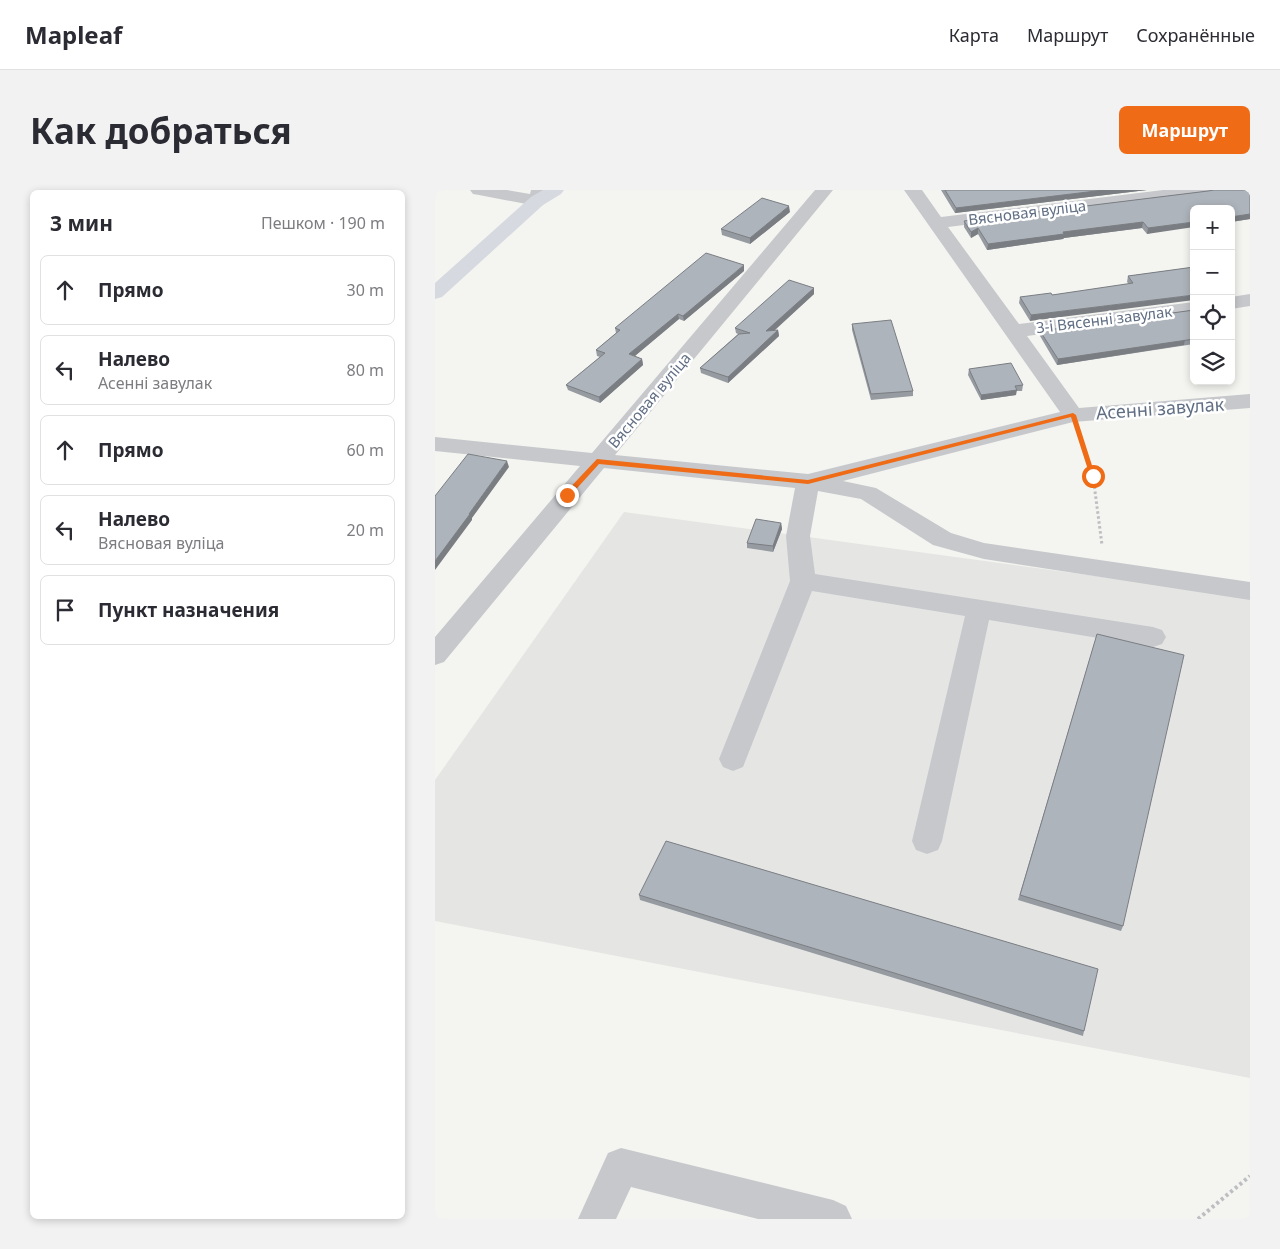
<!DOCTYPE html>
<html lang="ru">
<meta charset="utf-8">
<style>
body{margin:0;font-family:"Noto Sans",sans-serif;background:#f2f2f3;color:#2b2b33}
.controls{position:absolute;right:15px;top:15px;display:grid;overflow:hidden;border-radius:8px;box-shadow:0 2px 8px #0003}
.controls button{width:45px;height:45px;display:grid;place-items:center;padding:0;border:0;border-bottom:1px solid #e1e1e2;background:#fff;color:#2b2b33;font:25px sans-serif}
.stop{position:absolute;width:15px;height:15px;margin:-11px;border:4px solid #ef6b16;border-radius:50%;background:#fff}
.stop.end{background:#ef6b16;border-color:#fff;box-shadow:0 1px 5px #0008}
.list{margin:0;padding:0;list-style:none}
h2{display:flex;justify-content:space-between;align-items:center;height:65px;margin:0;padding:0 20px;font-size:21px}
h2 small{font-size:16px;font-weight:400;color:#7c7c81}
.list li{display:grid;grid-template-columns:32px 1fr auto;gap:15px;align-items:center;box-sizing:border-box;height:70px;margin:0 10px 10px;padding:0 10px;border:1px solid #e1e1e2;border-radius:8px}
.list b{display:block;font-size:19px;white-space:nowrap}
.list p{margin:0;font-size:16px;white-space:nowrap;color:#7c7c81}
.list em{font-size:16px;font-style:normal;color:#7c7c81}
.icon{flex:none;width:28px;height:28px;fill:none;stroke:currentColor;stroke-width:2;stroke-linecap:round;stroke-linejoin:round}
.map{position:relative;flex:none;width:815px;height:1029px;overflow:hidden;border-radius:8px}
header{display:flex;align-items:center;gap:30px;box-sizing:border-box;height:70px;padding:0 25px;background:#fff;border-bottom:1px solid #e1e1e2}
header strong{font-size:24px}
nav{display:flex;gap:28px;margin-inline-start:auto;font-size:18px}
.intro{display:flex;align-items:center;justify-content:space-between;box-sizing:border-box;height:120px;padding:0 30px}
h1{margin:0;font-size:35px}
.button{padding:12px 22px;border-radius:8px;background:#ef6b16;color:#fff;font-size:18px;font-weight:700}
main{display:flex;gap:30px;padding:0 30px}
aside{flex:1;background:#fff;border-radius:8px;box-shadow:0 2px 8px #0003}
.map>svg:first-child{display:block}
.built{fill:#e5e5e4}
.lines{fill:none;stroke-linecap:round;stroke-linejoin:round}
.path-far2{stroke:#bdbec1;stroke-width:2.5;stroke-dasharray:2 2;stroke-linecap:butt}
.path-far1{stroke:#bdbec1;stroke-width:3;stroke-dasharray:2.5 2.5;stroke-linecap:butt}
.path{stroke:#bdbec1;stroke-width:4;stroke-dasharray:3 3;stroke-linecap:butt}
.minor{fill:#c6c8cc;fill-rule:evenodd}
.major{fill:#d6d9df;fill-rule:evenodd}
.wall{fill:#969ba1}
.shaded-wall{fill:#7a7e83}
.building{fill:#aeb4bb;stroke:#7a7e83}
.route{fill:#ef6b16}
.labels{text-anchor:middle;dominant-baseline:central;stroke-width:5;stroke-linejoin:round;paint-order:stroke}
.far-street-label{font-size:15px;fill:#616f84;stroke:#fff}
.street-label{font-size:18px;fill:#616f84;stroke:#fff}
</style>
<header>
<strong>Mapleaf</strong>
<nav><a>Карта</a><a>Маршрут</a><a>Сохранённые</a></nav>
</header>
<div class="intro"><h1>Как добраться</h1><a class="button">Маршрут</a></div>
<main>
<aside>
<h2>3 мин<small>Пешком · 190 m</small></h2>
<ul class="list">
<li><svg class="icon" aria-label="ahead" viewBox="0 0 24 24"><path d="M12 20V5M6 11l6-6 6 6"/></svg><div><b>Прямо</b></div><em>30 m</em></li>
<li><svg class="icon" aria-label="left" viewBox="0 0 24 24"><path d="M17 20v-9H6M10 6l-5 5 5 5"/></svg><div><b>Налево</b><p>Асенні завулак</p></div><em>80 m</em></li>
<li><svg class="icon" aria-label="ahead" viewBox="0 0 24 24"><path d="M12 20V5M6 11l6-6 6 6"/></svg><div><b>Прямо</b></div><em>60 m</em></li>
<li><svg class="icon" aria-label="left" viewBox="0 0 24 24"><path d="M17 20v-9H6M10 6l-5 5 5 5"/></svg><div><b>Налево</b><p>Вясновая вуліца</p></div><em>20 m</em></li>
<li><svg class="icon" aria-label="arrive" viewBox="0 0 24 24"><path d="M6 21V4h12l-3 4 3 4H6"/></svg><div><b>Пункт назначения</b></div></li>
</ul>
</aside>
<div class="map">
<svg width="815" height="1029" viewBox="0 0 815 1029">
<rect width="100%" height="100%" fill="#f4f5f0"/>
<path class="built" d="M 189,322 L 815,407 L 815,888 L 0,731 L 0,590 Z"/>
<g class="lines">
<path class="path-far2" d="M 645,247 L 649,260"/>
<path class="path-far1" d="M 649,258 L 658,286 L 667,355"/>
<path class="path" d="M 763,1029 L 815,986"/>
<path class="minor" d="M 35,0 L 72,0 L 95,4 L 96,0 L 114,0 L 108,15 L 102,16 L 44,5 L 38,4 Z
M 380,0 L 398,0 L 180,265 L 373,284 L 625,222 L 469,0 L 487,0 L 506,27 L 728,0 L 780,0 L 777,4 L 771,5 L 513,37 L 584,134 L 759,112 L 759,124 L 592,146 L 644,218 L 815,204 L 815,218 L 638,232 L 408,291 L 441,298 L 516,343 L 549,353 L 815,392 L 815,410 L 549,369 L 498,355 L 426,309 L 383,301 L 375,346 L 380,384 L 718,437 L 727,440 L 731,447 L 727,454 L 718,457 L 554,430 L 507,651 L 503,660 L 492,664 L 481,660 L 477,651 L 530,426 L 377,401 L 308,577 L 298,581 L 288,577 L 284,569 L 355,391 L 351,346 L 360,298 L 169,278 L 9,472 L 0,475 L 0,447 L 145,276 L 0,261 L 0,247 L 157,263 Z
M 815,104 L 815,116 L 796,119 L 796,107 Z
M 186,958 L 398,1010 L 411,1016 L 417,1029 L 323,1029 L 196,997 L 181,1029 L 143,1029 L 173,963 Z"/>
<path class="major" d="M 108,0 L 129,0 L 126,4 L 108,15 L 7,107 L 0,109 L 0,93 L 96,7 Z"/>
</g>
<path class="wall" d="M 506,0 L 712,0 L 520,23 Z
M 815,0 L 815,29 L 796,32 L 796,19 L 712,44 L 707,38 L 629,48 L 628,49 L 552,60 L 543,44 L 536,48 L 529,37 L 529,31 L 773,1 Z
M 355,22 L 315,54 L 287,45 L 286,39 Z
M 759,77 L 595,131 L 584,113 L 585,107 L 617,105 L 694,94 L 692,92 L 693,86 Z
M 309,81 L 249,131 L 244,129 L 200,166 L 207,169 L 208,175 L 165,213 L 133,200 L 131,195 L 165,167 L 162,166 L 161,160 L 181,143 L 180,138 Z
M 379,98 L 379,104 L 339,141 L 343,140 L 344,146 L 293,193 L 266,183 L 265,178 L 303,144 L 301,143 L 300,138 Z
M 759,120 L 759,154 L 622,175 L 605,146 L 605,141 Z
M 417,134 L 478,201 L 478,206 L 436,210 L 417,140 Z
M 534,179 L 588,195 L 587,201 L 581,201 L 581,205 L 546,210 L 533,185 Z
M 346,333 L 347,339 L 338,362 L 312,358 L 312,353 Z
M 662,444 L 688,736 L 686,741 L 583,710 Z
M 204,705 L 649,841 L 648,846 L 205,710 Z"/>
<path class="shaded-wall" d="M 669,0 L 712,0 L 520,23 L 521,18 Z
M 354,16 L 355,22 L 315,54 L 315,48 Z
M 815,24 L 815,29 L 796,32 L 796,27 Z
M 708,32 L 707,38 L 629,48 L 628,49 L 552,60 L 553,54 L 628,42 Z
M 759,32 L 759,37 L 712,44 L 713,38 Z
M 543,38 L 543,44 L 536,48 L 536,42 Z
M 309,75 L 309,81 L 249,131 L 248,126 Z
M 379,98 L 379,104 L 332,147 L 331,141 Z
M 759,105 L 759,110 L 595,131 L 596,125 Z
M 243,124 L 244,129 L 195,170 L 194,164 Z
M 343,140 L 344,146 L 293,193 L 293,187 Z
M 750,150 L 749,155 L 622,175 L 623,169 Z
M 207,169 L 208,175 L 165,213 L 164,207 Z
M 582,200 L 581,205 L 546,210 L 546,205 Z
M 72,271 L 74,277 L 37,328 L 37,330 L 0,380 L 0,371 Z
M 346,333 L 347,339 L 338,362 L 338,356 Z"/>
<path class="building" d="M 510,0 L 669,0 L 521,18 Z
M 779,0 L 815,0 L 815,24 L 796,27 L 796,19 L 759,19 L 759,32 L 713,38 L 708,32 L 628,42 L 629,44 L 553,54 L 543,38 L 536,42 L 529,31 L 773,1 Z
M 327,8 L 354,16 L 315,48 L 286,39 Z
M 271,63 L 309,75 L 248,126 L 243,124 L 194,164 L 207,169 L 164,207 L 131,195 L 170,163 L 161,160 L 185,140 L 180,138 Z
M 759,77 L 759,105 L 596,125 L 585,107 L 616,103 L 617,105 L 698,93 L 693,86 Z
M 354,90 L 379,98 L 331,141 L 343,140 L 293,187 L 265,178 L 304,144 L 315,143 L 300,138 Z
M 759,120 L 759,149 L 623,169 L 605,141 Z
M 456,130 L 478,201 L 436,204 L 417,134 Z
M 576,173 L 588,195 L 580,196 L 582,200 L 546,205 L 534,179 Z
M 33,264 L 72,271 L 34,324 L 35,324 L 0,371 L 0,306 Z
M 321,329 L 346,333 L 338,356 L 312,353 Z
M 662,444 L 749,465 L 688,736 L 585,705 Z
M 231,651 L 663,779 L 649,841 L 204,705 Z"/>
<path class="route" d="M 638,223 L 641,225 L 661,288 L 655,286 L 636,227 L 373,294 L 164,274 L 134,307 L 128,305 L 162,269 L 373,290 Z"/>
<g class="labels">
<g class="far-street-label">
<text transform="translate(592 22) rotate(-7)">Вясновая вуліца</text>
<text transform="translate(669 129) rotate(-7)">3-і Вясенні завулак</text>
<text transform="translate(214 210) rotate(-50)">Вясновая вуліца</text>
</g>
<g class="street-label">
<text transform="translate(725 218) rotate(-4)">Асенні завулак</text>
</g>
</g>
</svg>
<div class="controls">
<button>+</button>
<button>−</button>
<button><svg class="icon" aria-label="locate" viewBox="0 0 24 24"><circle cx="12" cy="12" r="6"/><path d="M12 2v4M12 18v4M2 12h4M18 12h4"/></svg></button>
<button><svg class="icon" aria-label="layers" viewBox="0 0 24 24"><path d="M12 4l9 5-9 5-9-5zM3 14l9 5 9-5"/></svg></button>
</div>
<div class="stop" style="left:658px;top:286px"></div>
<div class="stop end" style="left:132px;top:305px"></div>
</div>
</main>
